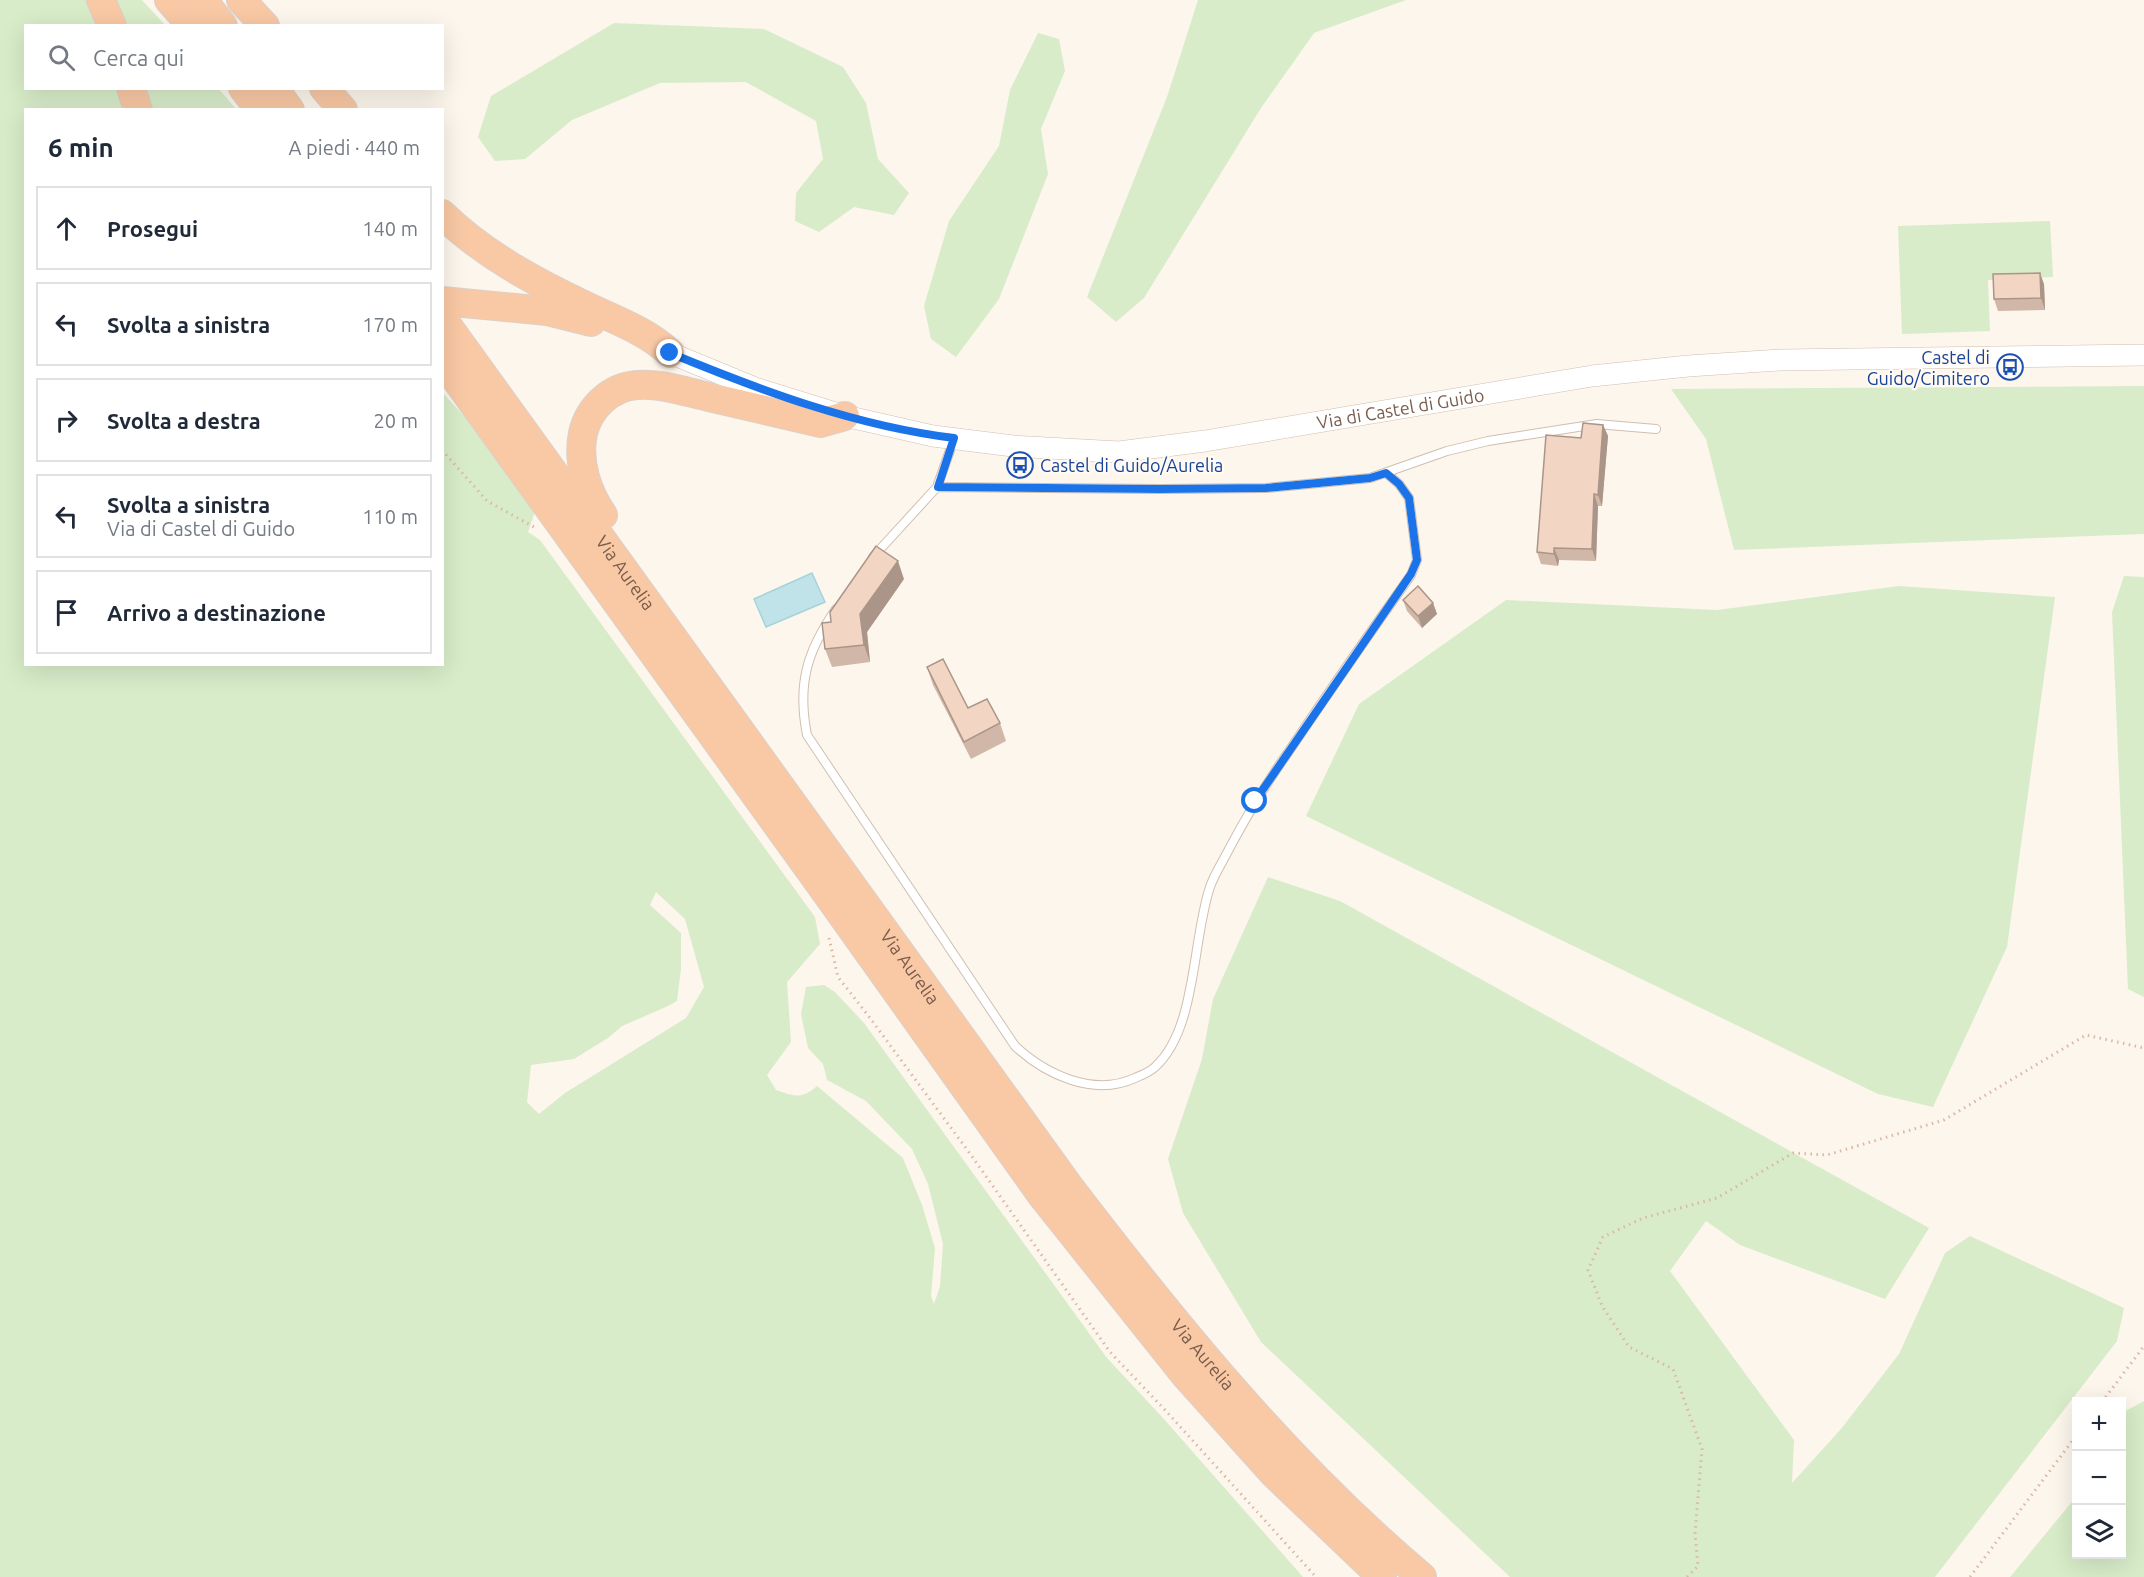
<!DOCTYPE html>
<html lang="it">
<meta charset="utf-8">
<style>
body{margin:0;font-family:Ubuntu,sans-serif;background:#f6f6f7;color:#1f2937}
.controls{position:absolute;right:18px;bottom:18px;display:grid;overflow:hidden;border-radius:0px;box-shadow:0 6px 24px #0002}
.controls button{width:54px;height:54px;display:grid;place-items:center;padding:0;border:0;border-bottom:2px solid #e0e1e3;background:#fff;color:#1f2937;font:30px sans-serif}
.stop{position:absolute;width:18px;height:18px;margin:-14px;border:4px solid #1a73e8;border-radius:50%;background:#fff}
.stop.end{background:#1a73e8;border-color:#fff;box-shadow:0 2px 6px #0008}
.list{margin:0;padding:0;list-style:none}
h2{display:flex;justify-content:space-between;align-items:center;height:78px;margin:0;padding:0 24px;font-size:26px}
h2 small{font-size:20px;font-weight:400;color:#747a83}
.list li{display:grid;grid-template-columns:39px 1fr auto;gap:18px;align-items:center;box-sizing:border-box;height:84px;margin:0 12px 12px;padding:0 12px;border:2px solid #e0e1e3;border-radius:0px}
.list b{display:block;font-size:22px;white-space:nowrap}
.list p{margin:0;font-size:20px;white-space:nowrap;color:#747a83}
.list em{font-size:20px;font-style:normal;color:#747a83}
.icon{flex:none;width:33px;height:33px;fill:none;stroke:currentColor;stroke-width:2;stroke-linecap:round;stroke-linejoin:round}
.map{position:relative;flex:none;width:2144px;height:1577px;overflow:hidden}
.search{position:absolute;background:#fff;box-shadow:0 6px 24px #0002;left:24px;top:24px;width:420px;height:66px;display:flex;align-items:center;gap:15px;box-sizing:border-box;padding:0 21px;border-radius:0px;color:#747a83;font-size:22px}
.panel{position:absolute;background:#fff;box-shadow:0 6px 24px #0002;left:24px;top:108px;width:420px;height:558px;border-radius:0px}
.map>svg:first-child{display:block}
.green{fill:#d8ecc9;fill-rule:evenodd}
.water{fill:#bfe3e8;stroke:#a5d3da;stroke-width:1.5}
.lines{fill:none;stroke-linecap:round;stroke-linejoin:round}
.service-casing{stroke:#d1beb0;stroke-width:10}
.tertiary-casing{stroke:#d1beb0;stroke-width:22}
.trunk-casing{stroke:#dad1cd;stroke-width:30}
.path{stroke:#d9b8a5;stroke-width:3;stroke-dasharray:1.5 4.5;stroke-linecap:butt}
.service{stroke:#fff;stroke-width:8}
.tertiary{stroke:#fff;stroke-width:21}
.trunk{stroke:#f9c8a4;stroke-width:28}
.wall{fill:#d1b7a8}
.shaded-wall{fill:#aa9588}
.building{fill:#f3d5c3;stroke:#aa9588;stroke-width:1.5}
.route{stroke:#1a73e8;stroke-width:8}
.labels{text-anchor:middle;dominant-baseline:central;stroke-width:4.5;stroke-linejoin:round;paint-order:stroke}
.transit-label{font-size:18px;fill:#164399;stroke:#fffaf3;text-anchor:end}
.street-label{font-size:18px;fill:#7a5c4d;stroke:#fffaf3}
</style>
<div class="map">
<svg width="2144" height="1577" viewBox="0 0 2144 1577">
<rect width="100%" height="100%" fill="#fdf6ec"/>
<path class="green" d="M 0,0 L 142,0 L 165,25 L 26,26 L 26,88 L 219,89 L 236,109 L 26,110 L 26,664 L 442,664 L 443,393 L 475,428 L 535,512 L 528,532 L 540,540 L 815,917 L 820,944 L 787,982 L 791,1042 L 767,1075 L 776,1090 C 794,1096 801,1100 817,1086 L 903,1158 L 922,1205 L 935,1248 L 931,1296 L 934,1304 L 940,1286 L 943,1244 L 928,1184 L 912,1149 L 866,1101 L 827,1080 L 823,1064 L 808,1048 L 801,1014 L 806,987 L 824,985 L 835,992 L 864,1023 L 1107,1358 L 1163,1418 L 1303,1577 L 0,1577 ZM 656,892 L 685,919 L 704,987 L 686,1018 L 565,1093 L 539,1114 L 527,1102 L 531,1065 L 574,1059 L 608,1038 L 622,1026 L 666,1007 L 677,1001 L 681,969 L 681,933 L 650,905 Z
M 1198,0 L 1406,0 L 1314,33 L 1261,108 L 1144,298 L 1116,322 L 1087,297 L 1167,97 Z
M 614,23 L 764,29 L 843,67 L 866,103 L 878,159 L 909,193 L 894,215 L 854,207 L 819,232 L 795,221 L 796,193 L 823,159 L 816,121 L 746,82 L 660,83 L 572,120 L 525,159 L 495,161 L 478,137 L 491,96 Z
M 1038,33 L 1059,39 L 1065,71 L 1041,129 L 1048,174 L 999,299 L 956,357 L 931,339 L 924,306 L 949,221 L 999,146 L 1010,90 Z
M 2050,221 L 2053,277 L 1988,280 L 1990,331 L 1902,334 L 1898,226 Z
M 2144,386 L 2144,534 L 1734,550 L 1706,439 L 1671,389 Z
M 2124,576 L 2144,577 L 2144,997 L 2128,989 L 2112,612 Z
M 1899,586 L 2055,597 L 2007,947 L 1933,1107 L 1878,1094 L 1306,816 L 1359,704 L 1506,600 L 1717,610 Z
M 1268,877 L 1340,901 L 1929,1228 L 1885,1299 L 1740,1245 L 1706,1221 L 1670,1271 L 1794,1440 L 1792,1483 L 1841,1429 L 1899,1354 L 1945,1253 L 1970,1236 L 2124,1308 L 2117,1341 L 1935,1577 L 1510,1577 L 1261,1342 L 1183,1213 L 1168,1159 L 1202,1059 L 1213,999 Z
M 2144,1401 L 2144,1577 L 2010,1577 L 2076,1497 L 2076,1554 L 2122,1554 L 2122,1413 Z"/>
<path class="water" d="M 812,573 L 825,602 L 766,627 L 754,599 Z"/>
<g class="lines">
<g class="service-casing">
<path id="service" d="M 937,487 L 1160,489 L 1266,488 L 1370,478 L 1447,451 L 1488,441 L 1597,424 L 1656,429
M 873,557 L 937,487 L 954,439
M 836,609 C 807,651 797,684 807,735 L 1015,1046 C 1046,1075 1094,1097 1135,1078 C 1142,1075 1150,1072 1155,1067 C 1197,1029 1192,940 1210,887 C 1214,875 1222,863 1228,851 C 1246,817 1265,785 1287,754 C 1328,693 1369,634 1411,575 L 1417,560 L 1409,498 L 1399,484 L 1386,473"/>
</g>
<g class="tertiary-casing">
<g id="tertiary">
<path id="s1" d="M 670,353 L 755,388 L 845,416 L 933,436 L 1013,446 L 1119,452 L 1205,441 L 1592,376 L 1688,366 L 1781,360 L 2144,355"/>
</g>
</g>
<g class="trunk-casing">
<g id="trunk">
<path d="M 101,0 L 112,26"/>
<path d="M 169,0 L 192,26"/>
<path d="M 203,0 L 223,26"/>
<path d="M 241,0 L 265,26"/>
<path d="M 131,88 L 138,110"/>
<path d="M 243,88 L 260,110"/>
<path d="M 274,88 L 290,110"/>
<path d="M 324,88 L 343,110"/>
<path d="M 442,214 C 483,254 535,282 586,306 C 615,320 647,331 670,353"/>
<path d="M 442,301 L 547,311 L 591,322"/>
<path id="s2" d="M 442,318 L 1068,1185 C 1175,1325 1287,1463 1422,1577"/>
<path d="M 442,360 L 817,880 L 1043,1197 L 1185,1375 L 1274,1474 L 1382,1577"/>
<path d="M 603,515 C 587,492 577,462 583,433 C 589,408 610,387 637,385 C 661,383 686,392 709,397 C 746,406 783,414 820,423 L 845,416"/>
</g>
</g>
<path class="path" d="M 442,450 L 487,501 L 534,527
M 829,938 L 838,977 L 870,1018 L 971,1155 L 1110,1352 L 1166,1411 L 1316,1577
M 2102,1402 L 2144,1346
M 1687,1577 L 1698,1566 L 1695,1534 L 1702,1449 L 1673,1369 L 1629,1347 L 1602,1306 L 1588,1270 L 1603,1237 L 1643,1218 L 1717,1198 L 1793,1153 L 1827,1155 L 1944,1120 L 2086,1035 L 2144,1048
M 1970,1577 L 2076,1436"/>
<use href="#service" class="service"/>
<use href="#tertiary" class="tertiary"/>
<use href="#trunk" class="trunk"/>
</g>
<path class="wall" d="M 2044,284 L 2045,310 L 1998,311 L 1994,299 Z
M 1603,425 L 1608,436 L 1602,506 L 1598,506 L 1596,561 L 1559,560 L 1558,566 L 1541,564 L 1537,552 L 1581,438 Z
M 904,579 L 867,632 L 870,662 L 832,667 L 825,649 Z
M 1403,600 L 1433,603 L 1437,614 L 1422,628 L 1407,611 Z
M 927,667 L 968,708 L 1000,723 L 1006,741 L 971,759 L 933,685 Z"/>
<path class="shaded-wall" d="M 2040,273 L 2044,284 L 2045,310 L 2041,298 Z
M 1603,425 L 1608,436 L 1602,506 L 1598,495 Z
M 1594,494 L 1598,506 L 1596,561 L 1592,549 Z
M 1554,548 L 1559,560 L 1558,566 L 1554,554 Z
M 898,561 L 904,579 L 867,632 L 870,662 L 864,645 L 860,614 Z
M 1433,603 L 1437,614 L 1422,628 L 1418,616 Z"/>
<path class="building" d="M 2040,273 L 2041,298 L 1994,299 L 1993,274 Z
M 1583,423 L 1603,425 L 1598,495 L 1594,494 L 1592,549 L 1554,548 L 1554,554 L 1537,552 L 1546,435 L 1581,438 Z
M 876,546 L 898,561 L 860,614 L 864,645 L 825,649 L 822,623 L 831,622 L 830,612 Z
M 1418,586 L 1433,603 L 1418,616 L 1403,600 Z
M 943,659 L 968,708 L 987,699 L 1000,723 L 964,742 L 927,667 Z"/>
<g class="lines">
<path class="route" d="M 670,353 C 762,391 856,426 954,438 L 938,487 L 1160,489 L 1266,488 L 1370,478 L 1386,473 L 1399,484 L 1409,498 L 1417,560 L 1411,574 L 1255,801"/>
</g>
<defs>
<g id="bus-ring" transform="scale(1.35)"><circle r="9.5" fill="#fffaf3" stroke="#1a4fb4" stroke-width="1.5"/><path d="M-5-6H5V4H4V6H2V4H-2V6H-4V4H-5ZM-3.5-4V0h7V-4ZM-3.5 1.2v1.5H-2V1.2ZM2 1.2v1.5H3.5V1.2Z" fill="#1a4fb4"/></g>
</defs>
<g fill-rule="evenodd">
<use href="#bus-ring" x="2010" y="367"/>
<use href="#bus-ring" x="1020" y="465"/>
</g>
<g class="labels">
<g class="transit-label">
<text x="1990" y="357">Castel di<tspan x="1990" dy="21">Guido/Cimitero</tspan></text>
<text x="1040" y="465" text-anchor="start">Castel di Guido/Aurelia</text>
</g>
<g class="street-label">
<text stroke="none"><textPath href="#s1" startOffset="748">Via di Castel di Guido</textPath></text>
<text stroke="none"><textPath href="#s2" startOffset="314">Via Aurelia</textPath></text>
<text stroke="none"><textPath href="#s2" startOffset="800">Via Aurelia</textPath></text>
<text stroke="none"><textPath href="#s2" startOffset="1286">Via Aurelia</textPath></text>
</g>
</g>
</svg>
<div class="controls">
<button>+</button>
<button>−</button>
<button><svg class="icon" aria-label="layers" viewBox="0 0 24 24"><path d="M12 4l9 5-9 5-9-5zM3 14l9 5 9-5"/></svg></button>
</div>
<div class="stop" style="left:1255px;top:801px"></div>
<div class="stop end" style="left:670px;top:353px"></div>
<div class="search"><svg class="icon" aria-label="search" viewBox="0 0 24 24"><circle cx="10" cy="10" r="6"/><path d="M15 15l6 6"/></svg>Cerca qui</div>
<section class="panel">
<h2>6 min<small>A piedi · 440 m</small></h2>
<ul class="list">
<li><svg class="icon" aria-label="ahead" viewBox="0 0 24 24"><path d="M12 20V5M6 11l6-6 6 6"/></svg><div><b>Prosegui</b></div><em>140 m</em></li>
<li><svg class="icon" aria-label="left" viewBox="0 0 24 24"><path d="M17 20v-9H6M10 6l-5 5 5 5"/></svg><div><b>Svolta a sinistra</b></div><em>170 m</em></li>
<li><svg class="icon" aria-label="right" viewBox="0 0 24 24"><path d="M7 20v-9h11M14 6l5 5-5 5"/></svg><div><b>Svolta a destra</b></div><em>20 m</em></li>
<li><svg class="icon" aria-label="left" viewBox="0 0 24 24"><path d="M17 20v-9H6M10 6l-5 5 5 5"/></svg><div><b>Svolta a sinistra</b><p>Via di Castel di Guido</p></div><em>110 m</em></li>
<li><svg class="icon" aria-label="arrive" viewBox="0 0 24 24"><path d="M6 21V4h12l-3 4 3 4H6"/></svg><div><b>Arrivo a destinazione</b></div></li>
</ul>
</section>
</div>
